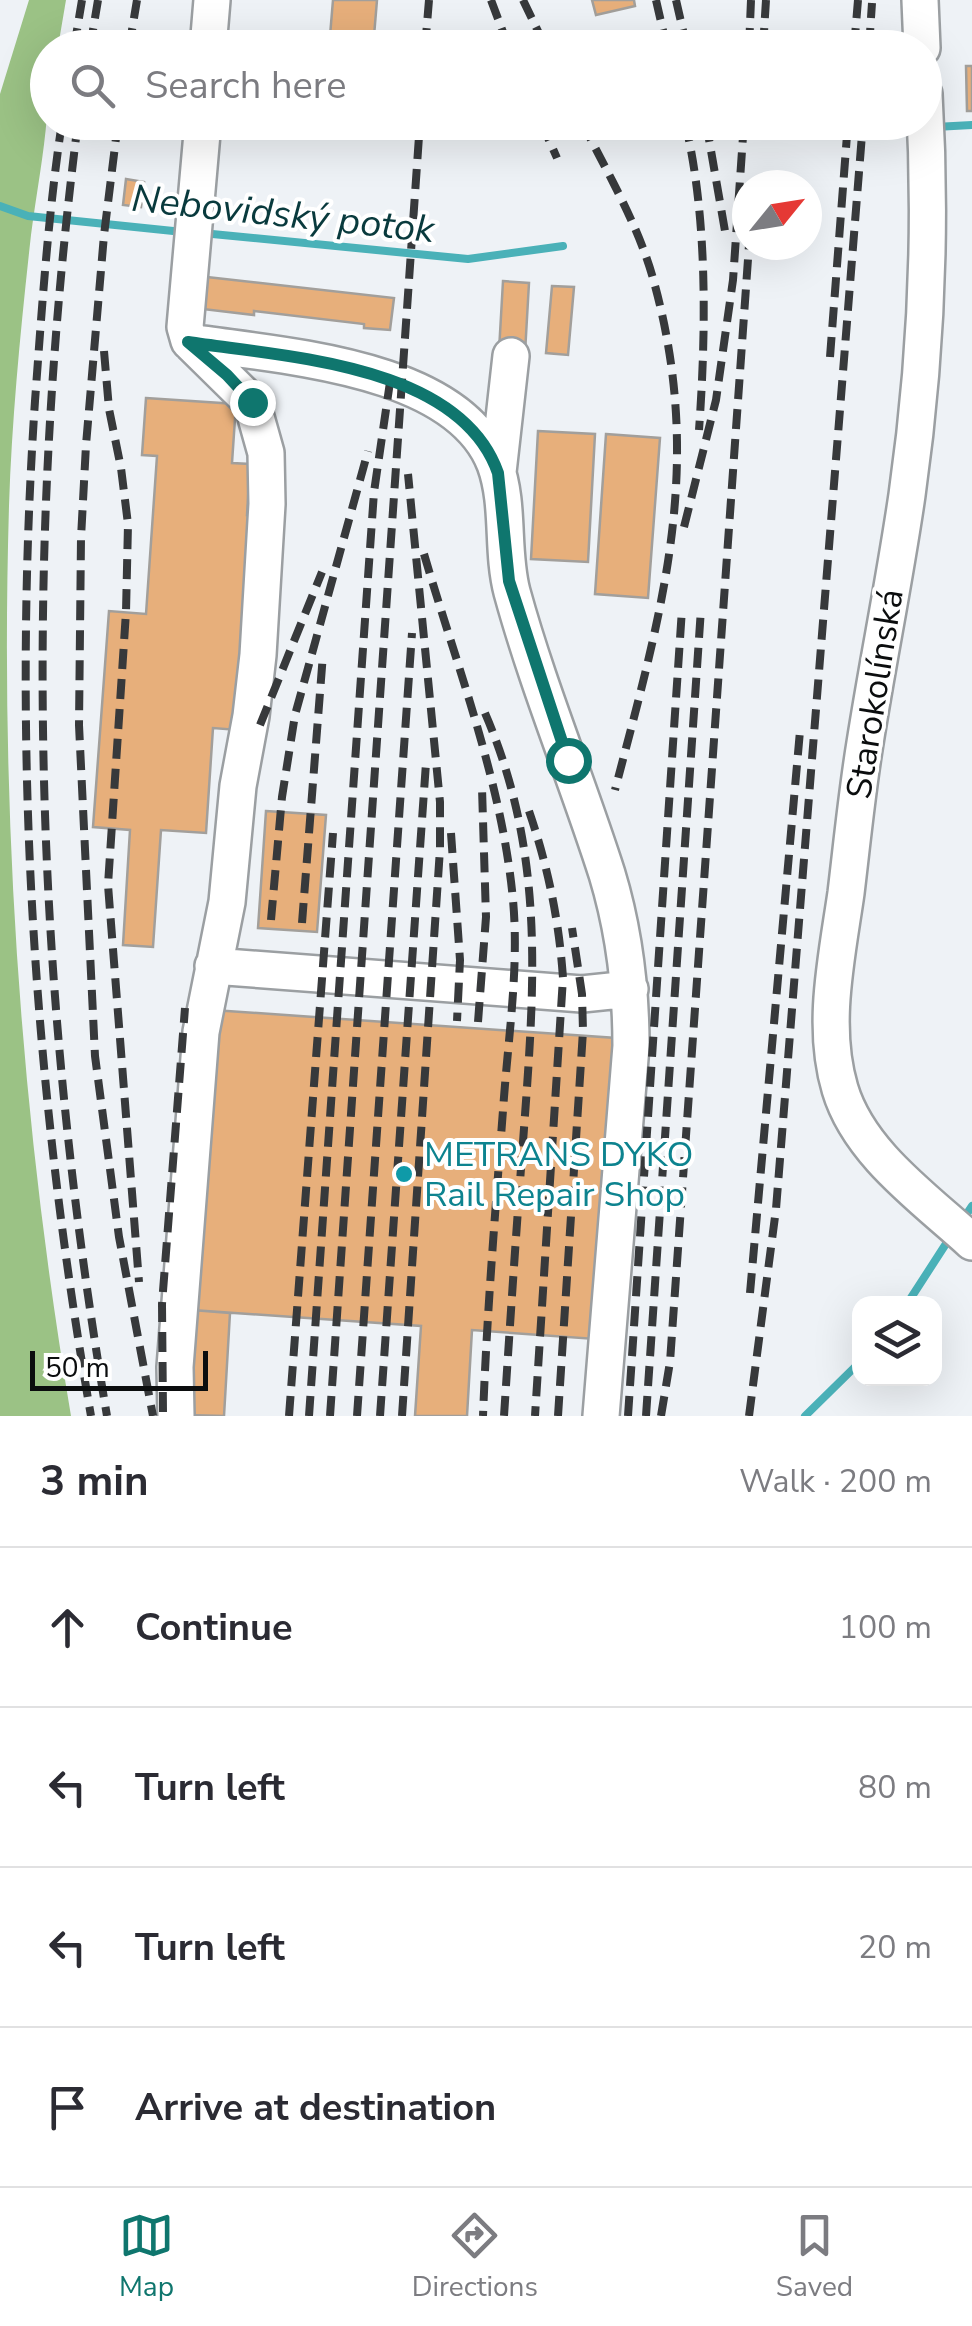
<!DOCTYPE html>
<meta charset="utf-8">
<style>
body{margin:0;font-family:"Nunito Sans",sans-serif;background:#f2f2f3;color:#2b2b33}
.controls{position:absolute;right:30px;bottom:30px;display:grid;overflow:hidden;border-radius:20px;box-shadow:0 10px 40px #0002}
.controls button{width:90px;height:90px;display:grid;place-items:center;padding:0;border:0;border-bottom:2px solid #e1e1e2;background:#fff;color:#2b2b33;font:50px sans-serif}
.compass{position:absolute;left:732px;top:170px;width:90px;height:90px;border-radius:50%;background:#fff;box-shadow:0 10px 40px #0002;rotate:60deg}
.scale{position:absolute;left:30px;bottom:25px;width:178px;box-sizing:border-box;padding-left:10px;border:5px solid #0b0d0e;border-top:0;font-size:28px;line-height:35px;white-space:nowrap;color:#0b0d0e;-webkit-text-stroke:8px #fff;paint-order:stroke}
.stop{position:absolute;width:30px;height:30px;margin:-22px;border:8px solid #0f766e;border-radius:50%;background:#fff}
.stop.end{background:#0f766e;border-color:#fff;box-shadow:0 2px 10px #0008}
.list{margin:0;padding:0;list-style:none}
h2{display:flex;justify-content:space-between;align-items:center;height:130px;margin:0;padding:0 40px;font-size:42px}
h2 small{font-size:32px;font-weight:400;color:#7c7c81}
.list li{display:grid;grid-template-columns:65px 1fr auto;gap:30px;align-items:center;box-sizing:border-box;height:160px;padding:0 40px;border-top:2px solid #e1e1e2}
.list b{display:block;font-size:38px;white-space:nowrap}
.list em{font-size:32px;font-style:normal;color:#7c7c81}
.icon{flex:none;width:55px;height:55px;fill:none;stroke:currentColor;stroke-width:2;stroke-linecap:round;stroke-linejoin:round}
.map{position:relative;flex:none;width:972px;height:1416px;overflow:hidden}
.search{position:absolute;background:#fff;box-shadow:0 10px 40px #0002;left:30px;right:30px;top:30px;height:110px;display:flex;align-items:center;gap:25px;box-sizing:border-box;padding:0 35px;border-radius:55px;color:#7c7c81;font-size:38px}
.sheet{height:770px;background:#fff}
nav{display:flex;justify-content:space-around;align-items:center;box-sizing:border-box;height:140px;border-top:2px solid #e1e1e2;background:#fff;font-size:28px;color:#7c7c81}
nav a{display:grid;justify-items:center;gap:5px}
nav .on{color:#0f766e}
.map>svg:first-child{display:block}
.forest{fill:#9bc285}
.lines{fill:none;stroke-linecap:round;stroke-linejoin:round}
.stream{stroke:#4ab1b8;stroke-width:8}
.building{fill:#e7af7b;stroke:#a29f9b;stroke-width:2.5}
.minor-casing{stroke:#9b9fa2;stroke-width:40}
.minor{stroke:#fff;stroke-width:35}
.rail{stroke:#37393b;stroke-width:8;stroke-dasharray:20 10;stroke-linecap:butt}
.route{stroke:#0f766e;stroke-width:12}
.culture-dot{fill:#0f9aa8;stroke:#fff;stroke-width:4}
.labels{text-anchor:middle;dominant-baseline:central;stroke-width:8;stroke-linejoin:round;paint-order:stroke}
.street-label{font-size:35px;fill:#0b0d0e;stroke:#fff}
.culture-label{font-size:35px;fill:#0d838f;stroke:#fff;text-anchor:start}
.water-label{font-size:38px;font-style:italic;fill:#093a3d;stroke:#fff}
</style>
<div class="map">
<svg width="972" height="1416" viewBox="0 0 972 1416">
<rect width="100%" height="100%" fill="#eef2f6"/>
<path class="forest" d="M 29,0 L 66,0 L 58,47 L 48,48 C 48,70 49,93 47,115 C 44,155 36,195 31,235 C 21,325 12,416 9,506 C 0,812 20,1114 71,1416 L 0,1416 L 0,94 Z"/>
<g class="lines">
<path class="stream" d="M 935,127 L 972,125
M 875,130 L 916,128
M 0,206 L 28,216 L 183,232
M 202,233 L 468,259 L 563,246
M 962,1221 L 972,1206
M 907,1304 L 951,1236
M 805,1416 L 860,1362"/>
</g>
<path class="building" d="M 333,0 L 377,0 L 373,48 L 329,48 Z
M 592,0 L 634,0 L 635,6 L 596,15 Z
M 966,66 L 972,66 L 972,111 L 967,111 Z
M 126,179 L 144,182 L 141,207 L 123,205 Z
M 198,276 L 394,298 L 390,330 L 364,328 L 364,324 L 254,311 L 254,315 L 194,308 Z
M 503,281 L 529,283 L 525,353 L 499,351 Z
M 552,286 L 574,287 L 568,355 L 546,353 Z
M 146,398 L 236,404 L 232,463 L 250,464 L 247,515 L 253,515 L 238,730 L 213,728 L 206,833 L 161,830 L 153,947 L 123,945 L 130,830 L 93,827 L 109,611 L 146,614 L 157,456 L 142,455 Z
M 538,431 L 595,434 L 588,562 L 531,559 Z
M 606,434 L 660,438 L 648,598 L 595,594 Z
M 266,811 L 326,815 L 317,932 L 258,928 Z
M 213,1010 L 616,1038 L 595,1339 L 472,1330 L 467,1416 L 415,1416 L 421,1326 L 192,1310 Z
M 192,1310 L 230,1313 L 224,1416 L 186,1415 Z"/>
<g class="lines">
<g class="minor-casing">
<path id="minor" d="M 920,0 L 922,48
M 208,48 L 212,0
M 924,94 C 932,229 926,362 907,495 C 895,578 878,660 865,743 C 857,792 852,843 846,893 C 837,956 821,1026 840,1089 C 859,1153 924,1198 972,1242
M 190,342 C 279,356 457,365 495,464 C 510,505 501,550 512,592 C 538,687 577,780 607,874 C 624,930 631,987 631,1046 L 601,1416
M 498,472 L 511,356
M 213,966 L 582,994 L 630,989
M 176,1416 L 175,1367 L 201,1032 L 227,902 L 238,786 L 251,716 L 258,655 L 267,504 L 266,453 L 252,403 L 189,341 L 185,327 L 203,122"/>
</g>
<use href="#minor" class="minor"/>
<path class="rail" d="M 491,0 L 509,48
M 523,0 L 546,48
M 656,0 L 667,48
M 676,0 L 687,48
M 74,48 L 82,0
M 90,48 L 98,0
M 129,48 L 137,0
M 425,48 L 429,0
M 749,48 L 751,0
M 763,48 L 766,0
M 854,48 L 858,0
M 869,48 L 872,3
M 62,122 C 48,215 42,307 35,401 C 12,741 32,1079 91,1416
M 78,122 C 22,560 33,982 107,1416
M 118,122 L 104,235 L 86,445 L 81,538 L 79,725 L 95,1056 L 119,1237 L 153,1416
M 541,122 L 557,158
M 582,122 C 608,174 639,226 654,282 C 705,468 662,610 615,790
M 685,122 C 708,218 706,333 699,430
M 706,122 L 725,231
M 104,351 L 109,409 L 121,468 L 128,524 L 126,612 L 108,885 L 139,1282
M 830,357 L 848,122
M 684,527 L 716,400 L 733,280 L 744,122
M 424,554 C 457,667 502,782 513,900 C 519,965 509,1032 504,1097 C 496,1203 487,1310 483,1416
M 485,713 C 547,857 534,991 523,1142 C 516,1233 510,1325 504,1416
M 260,725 L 322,572
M 529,811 C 548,867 559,920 563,978 L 535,1416
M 451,833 L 460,960 L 457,1021
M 271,920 L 282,797 L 295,715 L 368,451
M 302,923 L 323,654
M 478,1022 L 486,917 L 482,788
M 750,1293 L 800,731
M 163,1412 L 162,1304 L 185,1008
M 289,1416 L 333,833
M 309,1416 L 374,492 L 390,382
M 330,1416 L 420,122
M 357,1416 L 412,633
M 380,1416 L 426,763
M 402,1416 L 440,849 L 440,802 L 408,474
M 558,1416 L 583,1031 L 582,994 L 572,928
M 628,1416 L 682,609
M 646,1416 L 701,609
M 661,1416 L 670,1362 L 749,245
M 749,1416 L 776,1209 L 863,122"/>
</g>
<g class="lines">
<path class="route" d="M 252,402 L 227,375 L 188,342 C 286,357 460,364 498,473 L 509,581 L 568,760"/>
</g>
<circle class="culture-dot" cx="404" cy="1174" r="10"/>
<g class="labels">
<g class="street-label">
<text transform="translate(875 694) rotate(-81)">Starokolínská</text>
</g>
<g class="culture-label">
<text x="424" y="1154">METRANS DYKO<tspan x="424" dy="40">Rail Repair Shop</tspan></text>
</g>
<g class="water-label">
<text transform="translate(283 214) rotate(6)">Nebovidský potok</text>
</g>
</g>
</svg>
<div class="controls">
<button><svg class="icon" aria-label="layers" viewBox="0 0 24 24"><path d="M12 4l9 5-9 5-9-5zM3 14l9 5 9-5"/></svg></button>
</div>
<svg class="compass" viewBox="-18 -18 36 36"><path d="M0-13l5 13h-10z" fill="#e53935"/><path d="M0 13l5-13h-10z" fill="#7c7c81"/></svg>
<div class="scale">50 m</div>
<div class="stop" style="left:568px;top:760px"></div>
<div class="stop end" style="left:252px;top:402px"></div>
<div class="search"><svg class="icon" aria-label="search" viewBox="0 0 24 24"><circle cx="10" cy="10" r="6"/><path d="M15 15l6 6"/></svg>Search here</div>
</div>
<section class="sheet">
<h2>3 min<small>Walk · 200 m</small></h2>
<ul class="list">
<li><svg class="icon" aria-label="ahead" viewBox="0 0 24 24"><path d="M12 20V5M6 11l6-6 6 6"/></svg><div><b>Continue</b></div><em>100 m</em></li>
<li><svg class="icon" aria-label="left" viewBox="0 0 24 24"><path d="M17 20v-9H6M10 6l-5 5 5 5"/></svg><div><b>Turn left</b></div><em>80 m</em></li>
<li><svg class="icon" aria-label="left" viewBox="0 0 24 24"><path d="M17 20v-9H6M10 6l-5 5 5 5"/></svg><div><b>Turn left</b></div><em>20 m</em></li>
<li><svg class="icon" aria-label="arrive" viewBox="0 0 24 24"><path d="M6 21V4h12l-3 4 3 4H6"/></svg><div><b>Arrive at destination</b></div></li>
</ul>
</section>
<nav>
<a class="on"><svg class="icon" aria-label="map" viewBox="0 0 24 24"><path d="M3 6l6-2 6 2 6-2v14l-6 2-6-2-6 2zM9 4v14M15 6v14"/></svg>Map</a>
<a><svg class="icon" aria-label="directions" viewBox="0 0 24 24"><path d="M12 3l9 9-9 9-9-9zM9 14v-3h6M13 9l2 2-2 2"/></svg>Directions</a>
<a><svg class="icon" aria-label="saved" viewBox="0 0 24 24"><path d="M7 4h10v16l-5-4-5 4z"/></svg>Saved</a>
</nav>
